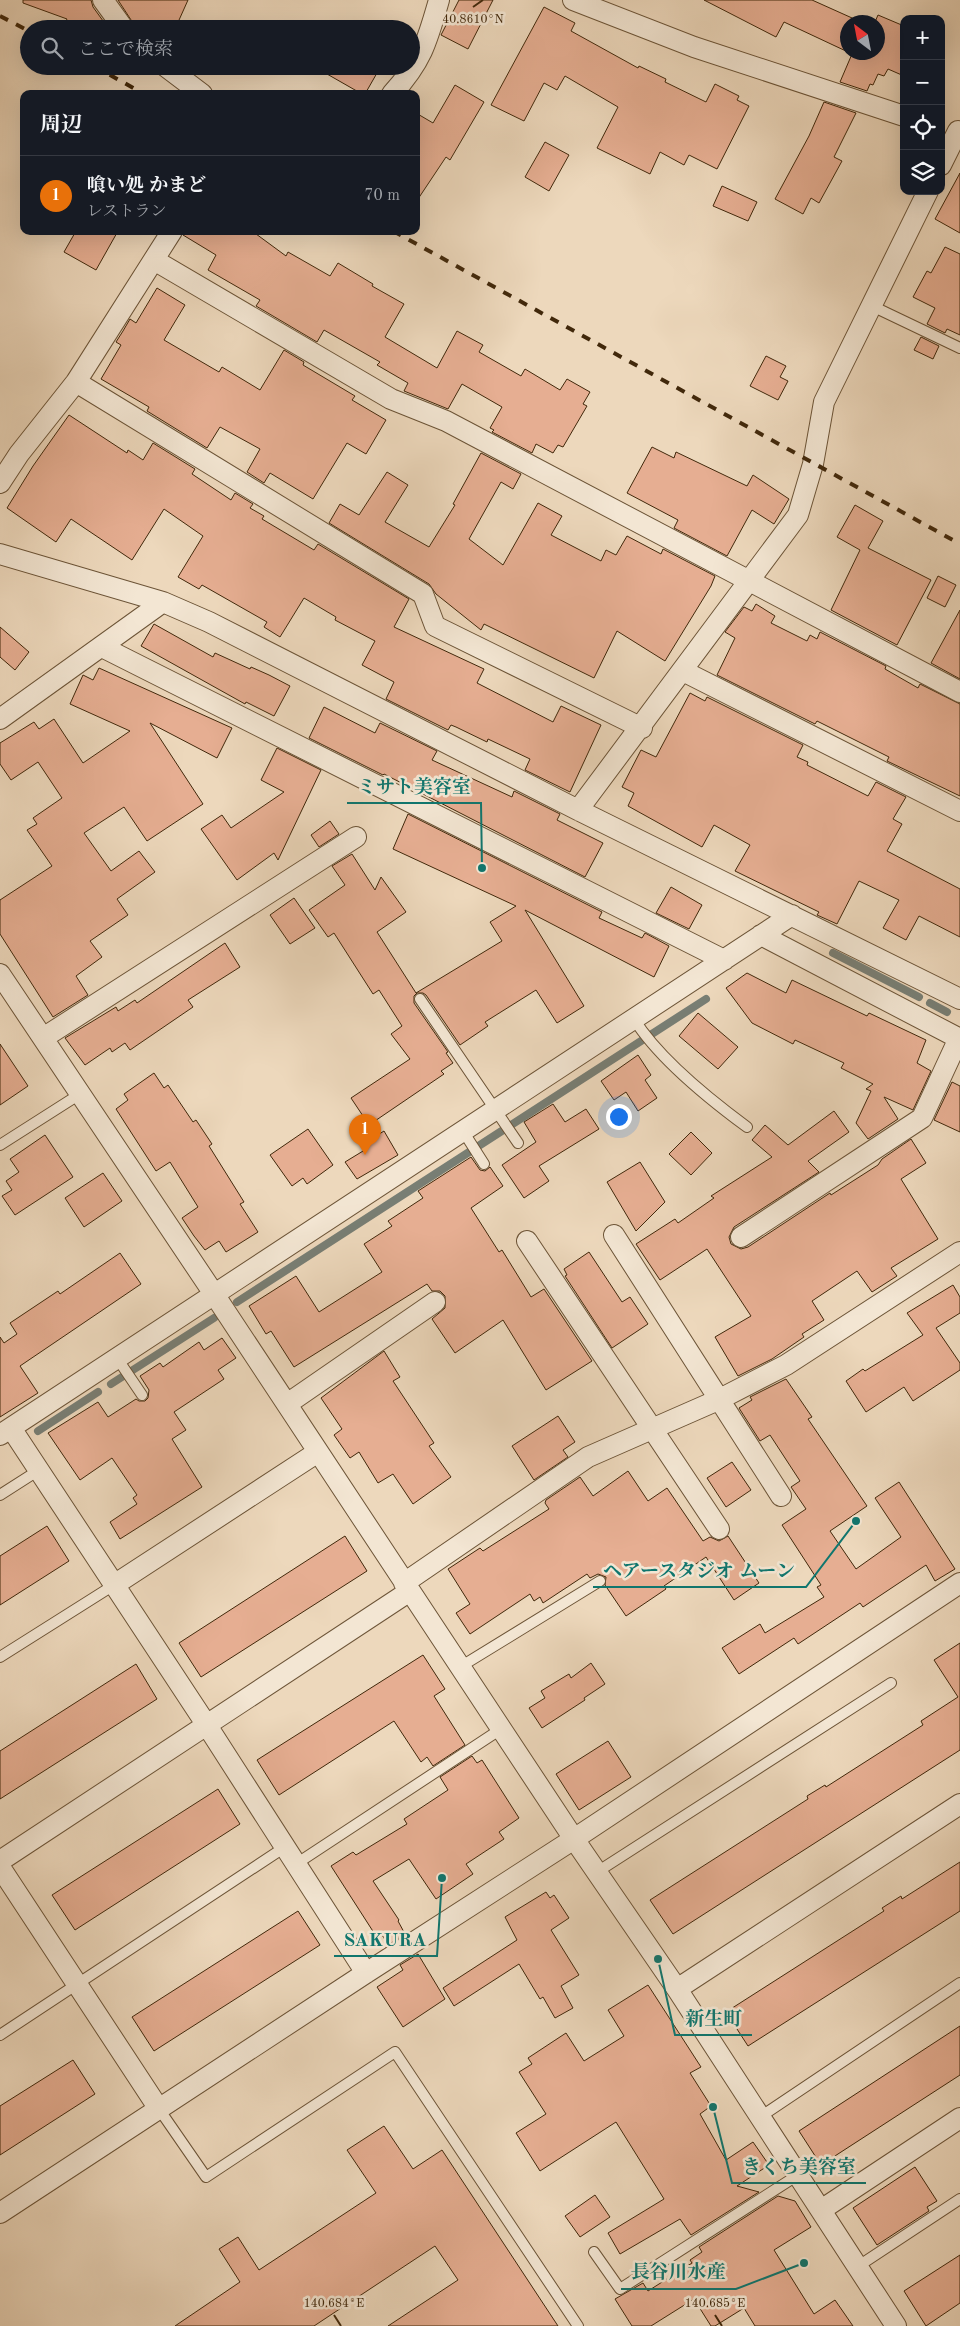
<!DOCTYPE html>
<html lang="ja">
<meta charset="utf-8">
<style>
body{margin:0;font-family:"Old Standard TT","Noto Serif JP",serif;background:#20242c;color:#f1f3f6}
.controls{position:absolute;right:15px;top:15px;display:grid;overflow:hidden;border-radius:10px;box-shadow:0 5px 20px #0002}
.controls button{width:45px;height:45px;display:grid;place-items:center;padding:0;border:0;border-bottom:1px solid #363941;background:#171b24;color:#f1f3f6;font:25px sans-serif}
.compass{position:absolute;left:840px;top:15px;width:45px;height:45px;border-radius:50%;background:#171b24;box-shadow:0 5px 20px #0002;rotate:328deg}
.you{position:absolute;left:618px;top:1116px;width:18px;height:18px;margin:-12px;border:4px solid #fff;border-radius:50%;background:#1a73e8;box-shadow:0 0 0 8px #1a73e833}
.badge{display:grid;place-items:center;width:32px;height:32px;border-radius:50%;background:#c59692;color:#fff;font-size:16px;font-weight:700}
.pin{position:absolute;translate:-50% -41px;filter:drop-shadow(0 1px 2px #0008)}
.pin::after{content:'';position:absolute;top:26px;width:18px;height:15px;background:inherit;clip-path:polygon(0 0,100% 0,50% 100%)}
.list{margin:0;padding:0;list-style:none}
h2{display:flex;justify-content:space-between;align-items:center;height:65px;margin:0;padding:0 20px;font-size:21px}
h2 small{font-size:16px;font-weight:400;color:#9ea1a6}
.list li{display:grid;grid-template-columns:32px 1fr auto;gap:15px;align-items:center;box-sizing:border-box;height:80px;padding:0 20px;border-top:1px solid #363941}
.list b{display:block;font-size:19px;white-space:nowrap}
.list p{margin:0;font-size:16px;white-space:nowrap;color:#9ea1a6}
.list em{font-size:16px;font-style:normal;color:#9ea1a6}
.icon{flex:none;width:28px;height:28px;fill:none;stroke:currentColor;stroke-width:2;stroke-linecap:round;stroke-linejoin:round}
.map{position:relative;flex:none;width:960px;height:2326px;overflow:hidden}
.search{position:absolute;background:#171b24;box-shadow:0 5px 20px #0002;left:20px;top:20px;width:400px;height:55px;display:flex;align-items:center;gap:12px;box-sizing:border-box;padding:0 18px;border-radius:28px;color:#9ea1a6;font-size:19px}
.panel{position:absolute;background:#171b24;box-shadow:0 5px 20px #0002;left:20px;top:90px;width:400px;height:145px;border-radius:10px}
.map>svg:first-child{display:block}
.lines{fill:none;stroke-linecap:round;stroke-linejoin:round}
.stream{stroke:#787e74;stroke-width:8}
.building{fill:#e6ae92;stroke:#41280b}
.lane-casing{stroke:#6c5437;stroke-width:12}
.street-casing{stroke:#6c5437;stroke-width:22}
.lane{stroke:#f3e6d3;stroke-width:10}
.street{stroke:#f3e6d3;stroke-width:20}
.rail{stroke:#41280b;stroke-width:4;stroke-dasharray:9 9;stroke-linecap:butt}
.ticks{fill:none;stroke:#41280b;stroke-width:2}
.ticks-label{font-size:12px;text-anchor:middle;fill:#41280b;stroke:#f3e6d3;stroke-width:5;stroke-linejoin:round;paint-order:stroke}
.leader{fill:none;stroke:#0f766e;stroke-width:2}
.callout-dot{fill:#0f766e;stroke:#f3e6d3;stroke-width:2}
.callout-label{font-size:19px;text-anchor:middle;font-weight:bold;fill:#0f766e;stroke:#f3e6d3;stroke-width:5;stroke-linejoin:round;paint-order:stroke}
</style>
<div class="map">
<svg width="960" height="2326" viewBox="0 0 960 2326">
<rect width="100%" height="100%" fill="#edd8bc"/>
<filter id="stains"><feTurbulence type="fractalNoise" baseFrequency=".004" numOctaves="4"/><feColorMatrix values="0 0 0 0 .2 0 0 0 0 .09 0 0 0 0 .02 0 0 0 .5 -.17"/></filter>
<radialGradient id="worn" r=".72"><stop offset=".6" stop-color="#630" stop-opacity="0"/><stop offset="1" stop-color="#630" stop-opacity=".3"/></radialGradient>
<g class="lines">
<path class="stream" d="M 833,953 L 919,997
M 930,1003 L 947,1012
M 237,1302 L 706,999
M 111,1384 L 214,1318
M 38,1431 L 98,1392"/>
</g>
<path class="building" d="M 23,0 L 91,0 L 93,7 L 106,25 L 104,29 L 62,29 L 67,19 L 23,3 Z
M 118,0 L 188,0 L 175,29 L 142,29 L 135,26 Z
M 459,0 L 493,0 L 468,49 L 441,35 Z
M 704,0 L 812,0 L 861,22 L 848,22 L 848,52 L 784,22 L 776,37 Z
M 544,7 L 575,23 L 571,31 L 638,68 L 639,66 L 666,79 L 665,82 L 706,102 L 715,84 L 739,96 L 737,100 L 749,106 L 717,169 L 689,155 L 684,165 L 660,152 L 650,174 L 597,148 L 618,107 L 565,76 L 557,90 L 544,83 L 524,121 L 491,105 Z
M 878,15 L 904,26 L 904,76 L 888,69 L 884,76 L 878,74 L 873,85 L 870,84 L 867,91 L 840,82 L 852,54 L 848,52 L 878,52 L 878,22 L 875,22 Z
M 313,66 L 381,66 L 365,94 L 362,94 Z
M 455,85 L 484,102 L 450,160 L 446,157 L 416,202 L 416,113 L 433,123 Z
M 824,102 L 856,113 L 834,157 L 842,161 L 819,203 L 811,198 L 803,214 L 775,199 L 809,136 Z
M 545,142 L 569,155 L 549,191 L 525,177 Z
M 960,173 L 960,233 L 935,219 Z
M 722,186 L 757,202 L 748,221 L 713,206 Z
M 76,231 L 118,231 L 96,270 L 64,252 Z
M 184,231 L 252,231 L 286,256 L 288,252 L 330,276 L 338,263 L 373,284 L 372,286 L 404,304 L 385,337 L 437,368 L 457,331 L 483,345 L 479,352 L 521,376 L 525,369 L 560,390 L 567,379 L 590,392 L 583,404 L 587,406 L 563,447 L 558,445 L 553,453 L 536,444 L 532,453 L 492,432 L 494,430 L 490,428 L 502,407 L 462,384 L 448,409 L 404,391 L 408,383 L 377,365 L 380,362 L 324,330 L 317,342 L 256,306 L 260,300 L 208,270 L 216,255 L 183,235 Z
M 945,247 L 960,254 L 960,335 L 947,329 L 945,333 L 927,324 L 935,308 L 913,297 L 927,271 L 931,273 Z
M 157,288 L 185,305 L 164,340 L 219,372 L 222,367 L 260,390 L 284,350 L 304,362 L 303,365 L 355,396 L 352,400 L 386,420 L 366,454 L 347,443 L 313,499 L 270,473 L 264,483 L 247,472 L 260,449 L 220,427 L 207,448 L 147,411 L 149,407 L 101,379 L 121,345 L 116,342 L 123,331 L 130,319 L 136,323 Z
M 921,337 L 939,346 L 933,359 L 914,350 Z
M 766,356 L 786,366 L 780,377 L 788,381 L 778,400 L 750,386 Z
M 69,415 L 127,453 L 128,450 L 143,460 L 153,443 L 195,469 L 192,474 L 231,500 L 235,493 L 253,504 L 250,508 L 264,516 L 262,519 L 314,550 L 318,544 L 409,599 L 394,627 L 484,669 L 477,683 L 553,722 L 561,706 L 601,725 L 570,792 L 525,770 L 530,759 L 488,739 L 487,742 L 456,727 L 451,725 L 448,730 L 386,699 L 394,682 L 362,665 L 375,641 L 335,620 L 336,617 L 304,598 L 280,637 L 264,627 L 267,622 L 202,585 L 199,589 L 178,577 L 203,536 L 164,509 L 132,560 L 71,519 L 56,542 L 7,508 L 33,466 Z
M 652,447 L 674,458 L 676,452 L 747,486 L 753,475 L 789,499 L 774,524 L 752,510 L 727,556 L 674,528 L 678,520 L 627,493 Z
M 481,453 L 521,474 L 513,489 L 501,482 L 469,539 L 503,565 L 538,503 L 562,516 L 551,535 L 601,561 L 606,550 L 616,555 L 627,536 L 661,554 L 663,549 L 715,576 L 711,586 L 665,661 L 617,631 L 594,678 L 484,624 L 481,630 L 436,594 L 429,584 L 329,523 L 340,504 L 359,515 L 387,472 L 408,485 L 385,522 L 429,547 L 455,505 L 453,504 Z
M 855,505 L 883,521 L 868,548 L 931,580 L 897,645 L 831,610 L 860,550 L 837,537 Z
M 938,576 L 956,585 L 945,607 L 927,598 Z
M 756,604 L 775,616 L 771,623 L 807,641 L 810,635 L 817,639 L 820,632 L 886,666 L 885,669 L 918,688 L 920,684 L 960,704 L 960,796 L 887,761 L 889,757 L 817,721 L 815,724 L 717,675 L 735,638 L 725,632 L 744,607 L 752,611 Z
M 960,610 L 960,679 L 931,663 Z
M 154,624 L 213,657 L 215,653 L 250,669 L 251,667 L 269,675 L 290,686 L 274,716 L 246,702 L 245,704 L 141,646 Z
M 0,627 L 29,652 L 15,670 L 0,657 Z
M 99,668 L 232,728 L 217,758 L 150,723 L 203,804 L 147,841 L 124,807 L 84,833 L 111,871 L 139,851 L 155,872 L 117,899 L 128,915 L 90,941 L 102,957 L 76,976 L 88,995 L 53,1017 L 0,934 L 0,900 L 52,866 L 27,830 L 37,824 L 33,818 L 62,798 L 38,762 L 11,780 L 0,764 L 0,743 L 34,722 L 39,729 L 54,719 L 83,763 L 130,731 L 70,704 L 83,675 L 93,680 Z
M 690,693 L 705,701 L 707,697 L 803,745 L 797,757 L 808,762 L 807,765 L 868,796 L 876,782 L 906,797 L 893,819 L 902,824 L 887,851 L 960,889 L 960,937 L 919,916 L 906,940 L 883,928 L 899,900 L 859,881 L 837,924 L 817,915 L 819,912 L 735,871 L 750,845 L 714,825 L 702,847 L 628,806 L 634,793 L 622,787 L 641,750 L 656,757 Z
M 324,707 L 375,733 L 380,723 L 437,751 L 432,760 L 512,797 L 514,791 L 560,814 L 557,820 L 603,843 L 585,877 L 384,774 L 383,775 L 309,738 Z
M 277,748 L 321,770 L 278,860 L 274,853 L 237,880 L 201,829 L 222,815 L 231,828 L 284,792 L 261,780 Z
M 408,814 L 602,912 L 599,918 L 642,938 L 645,933 L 669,946 L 654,977 L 525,910 L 584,1006 L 557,1023 L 536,990 L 485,1022 L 488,1026 L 460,1045 L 426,995 L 423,993 L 417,993 L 414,996 L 414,1003 L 448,1052 L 446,1053 L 453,1063 L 441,1071 L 444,1074 L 369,1125 L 351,1098 L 410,1059 L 391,1034 L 402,1026 L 379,990 L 373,994 L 334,933 L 328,937 L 309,910 L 345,885 L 332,866 L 352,854 L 375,890 L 381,877 L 406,912 L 377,932 L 416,993 L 502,941 L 490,922 L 516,906 L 393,849 Z
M 330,821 L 339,834 L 319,847 L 311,835 Z
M 671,887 L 702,905 L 689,929 L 656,913 Z
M 294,898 L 315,928 L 290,944 L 270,915 Z
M 225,943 L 240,967 L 188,1000 L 193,1007 L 130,1050 L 125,1043 L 112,1052 L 110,1048 L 85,1065 L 65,1038 L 116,1007 L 118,1011 L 135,1000 L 137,1003 Z
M 747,973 L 786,993 L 792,980 L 867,1016 L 869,1013 L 926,1040 L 917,1063 L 931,1071 L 913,1110 L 884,1097 L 898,1119 L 868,1139 L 856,1123 L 871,1091 L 866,1089 L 873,1084 L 841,1068 L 844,1063 L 795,1040 L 793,1044 L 752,1023 L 726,988 Z
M 698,1013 L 738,1047 L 718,1069 L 679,1036 Z
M 0,1044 L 28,1086 L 0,1105 Z
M 638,1055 L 651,1075 L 645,1080 L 657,1098 L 638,1111 L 626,1092 L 614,1100 L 601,1081 Z
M 154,1073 L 164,1088 L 168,1085 L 193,1122 L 196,1120 L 212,1144 L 209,1146 L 244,1202 L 240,1204 L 258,1232 L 226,1252 L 219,1241 L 205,1250 L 194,1236 L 182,1218 L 198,1207 L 170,1162 L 156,1171 L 116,1109 L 128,1100 L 124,1094 Z
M 952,1082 L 960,1086 L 960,1132 L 934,1120 Z
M 553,1104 L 565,1122 L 586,1109 L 599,1129 L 539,1166 L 549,1181 L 524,1198 L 502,1165 L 536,1142 L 524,1122 Z
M 834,1111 L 849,1132 L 808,1161 L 819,1172 L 734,1227 L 729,1237 L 731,1244 L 741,1249 L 748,1247 L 830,1193 L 831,1195 L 878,1165 L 882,1159 L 911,1139 L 926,1163 L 901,1179 L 938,1239 L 891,1268 L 897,1276 L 872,1292 L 857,1271 L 812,1301 L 824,1320 L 802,1334 L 804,1337 L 772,1359 L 738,1376 L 715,1337 L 751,1316 L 707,1249 L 660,1280 L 636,1244 L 675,1219 L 678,1223 L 714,1198 L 711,1196 L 772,1157 L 752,1140 L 765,1125 L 788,1145 Z
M 308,1129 L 333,1165 L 307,1184 L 303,1178 L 292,1186 L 270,1155 Z
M 384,1131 L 398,1155 L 357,1179 L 345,1162 L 368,1148 L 365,1143 Z
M 691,1132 L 712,1153 L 691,1175 L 669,1154 Z
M 45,1135 L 73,1177 L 15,1215 L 2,1196 L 12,1190 L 6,1181 L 19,1172 L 10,1159 Z
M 471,1157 L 480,1170 L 485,1171 L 490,1167 L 503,1186 L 471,1208 L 499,1252 L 502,1250 L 531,1297 L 544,1289 L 592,1361 L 546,1390 L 503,1320 L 455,1353 L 432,1319 L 445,1308 L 445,1296 L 440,1291 L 432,1291 L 427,1284 L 294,1367 L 271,1331 L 266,1334 L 249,1306 L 296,1276 L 319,1312 L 382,1272 L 364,1244 L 392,1226 L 388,1221 L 423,1198 L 418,1191 Z
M 640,1162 L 665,1202 L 636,1231 L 607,1182 Z
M 103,1173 L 122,1201 L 84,1227 L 65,1198 Z
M 589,1252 L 622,1302 L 630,1297 L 648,1324 L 612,1348 L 565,1276 L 567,1275 L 564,1269 Z
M 120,1253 L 141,1284 L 20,1366 L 38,1393 L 0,1417 L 0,1337 L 4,1343 L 17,1334 L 10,1323 L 58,1291 L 60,1294 Z
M 953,1285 L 960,1297 L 960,1313 L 936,1328 L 960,1363 L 960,1370 L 913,1401 L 904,1387 L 866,1412 L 846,1381 L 863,1369 L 865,1371 L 923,1335 L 907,1313 Z
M 222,1338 L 236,1358 L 218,1370 L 224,1379 L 174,1412 L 186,1430 L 172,1439 L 202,1487 L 120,1539 L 110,1522 L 137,1504 L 133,1498 L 137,1495 L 112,1458 L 80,1480 L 48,1433 L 98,1402 L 108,1417 L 136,1399 L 139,1401 L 145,1401 L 148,1398 L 149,1390 L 140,1376 L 160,1363 L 163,1367 L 199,1342 L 204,1350 Z
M 384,1351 L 400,1377 L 393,1381 L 434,1443 L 429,1446 L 451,1477 L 413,1504 L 393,1474 L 378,1483 L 359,1452 L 350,1458 L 334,1435 L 342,1429 L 321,1398 Z
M 786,1379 L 812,1417 L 808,1419 L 867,1506 L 830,1531 L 856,1569 L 901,1537 L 875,1498 L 899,1482 L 955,1569 L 935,1581 L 926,1565 L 863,1607 L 860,1603 L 798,1644 L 794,1638 L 739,1674 L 722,1648 L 760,1624 L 765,1633 L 824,1597 L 817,1587 L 821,1585 L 782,1525 L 806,1509 L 791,1487 L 800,1481 L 770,1435 L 760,1441 L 739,1408 L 752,1400 L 750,1397 Z
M 558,1416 L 575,1442 L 563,1450 L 568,1457 L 534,1480 L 512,1446 Z
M 732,1462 L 751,1490 L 726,1507 L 707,1478 Z
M 628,1471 L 648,1501 L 667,1488 L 703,1541 L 710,1537 L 719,1541 L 728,1536 L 759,1583 L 734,1600 L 706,1557 L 664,1586 L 666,1589 L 626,1616 L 605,1585 L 606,1577 L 598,1574 L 590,1578 L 587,1574 L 543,1603 L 540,1597 L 534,1601 L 530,1594 L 470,1634 L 456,1613 L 470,1604 L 448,1569 L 480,1548 L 483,1551 L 549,1509 L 545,1503 L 546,1500 L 580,1477 L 593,1496 Z
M 47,1526 L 69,1561 L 0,1605 L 0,1556 Z
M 345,1536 L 367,1571 L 201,1677 L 179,1643 Z
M 960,1643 L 960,1750 L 673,1934 L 650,1900 L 808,1799 L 807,1796 L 825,1785 L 826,1787 L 923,1725 L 921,1721 L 958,1697 L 934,1660 Z
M 423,1655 L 445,1689 L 434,1696 L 465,1745 L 433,1766 L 427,1757 L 421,1762 L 394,1721 L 279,1795 L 257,1760 Z
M 591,1663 L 605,1684 L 584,1698 L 585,1700 L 542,1728 L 529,1708 L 545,1698 L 541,1691 L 569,1674 L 571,1678 Z
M 136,1664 L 157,1699 L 0,1799 L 0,1751 Z
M 608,1741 L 631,1777 L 579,1810 L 556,1774 Z
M 472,1756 L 477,1763 L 482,1760 L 519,1818 L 499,1832 L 504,1839 L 466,1864 L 473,1874 L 436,1899 L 409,1859 L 373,1881 L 399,1920 L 398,1921 L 405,1934 L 388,1945 L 381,1933 L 376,1936 L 331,1866 L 353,1852 L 356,1855 L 407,1824 L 404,1819 L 448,1790 L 440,1777 Z
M 218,1789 L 240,1824 L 75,1930 L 52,1895 Z
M 960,1862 L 960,1911 L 748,2046 L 726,2012 L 884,1911 L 882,1908 L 901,1896 L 902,1899 Z
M 546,1892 L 550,1898 L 554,1895 L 569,1918 L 551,1930 L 579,1975 L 561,1986 L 573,2008 L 555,2018 L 543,1997 L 540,1999 L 519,1964 L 454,2006 L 443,1988 L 517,1940 L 505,1917 Z
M 298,1911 L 320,1945 L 154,2051 L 132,2017 Z
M 418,1954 L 445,1999 L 403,2027 L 377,1987 L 403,1970 L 400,1965 Z
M 648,1985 L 701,2067 L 690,2073 L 711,2106 L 700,2114 L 726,2160 L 753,2142 L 769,2165 L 737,2186 L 759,2192 L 691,2235 L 680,2219 L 620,2254 L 608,2233 L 664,2199 L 616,2122 L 540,2171 L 516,2133 L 546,2114 L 519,2072 L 532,2064 L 528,2058 L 566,2033 L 584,2061 L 624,2036 L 608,2010 Z
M 960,2026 L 960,2075 L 821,2165 L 799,2131 Z
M 73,2060 L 95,2094 L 0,2155 L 0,2106 Z
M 384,2126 L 413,2169 L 442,2150 L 558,2326 L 388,2326 L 458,2280 L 435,2246 L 314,2326 L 175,2326 L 240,2282 L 219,2249 L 238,2237 L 259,2270 L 376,2193 L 347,2150 Z
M 915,2167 L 937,2201 L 927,2207 L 929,2211 L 877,2245 L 853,2208 Z
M 595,2195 L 610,2217 L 580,2237 L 565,2216 Z
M 778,2196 L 795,2201 L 811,2227 L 774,2250 L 814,2314 L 835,2300 L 853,2326 L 755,2326 L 744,2308 L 715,2326 L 711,2326 L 694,2299 L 651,2326 L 632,2326 L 615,2299 L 643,2283 L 648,2291 L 692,2263 L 690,2260 L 702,2252 L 699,2247 Z
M 960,2255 L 960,2303 L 926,2326 L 904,2291 Z"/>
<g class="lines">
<g class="lane-casing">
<path id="lane" d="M 872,306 L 960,348
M 420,999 L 518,1143
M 634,1019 C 659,1059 709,1099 747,1127
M 463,1131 L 484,1164
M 0,1145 L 80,1094
M 117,1358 L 142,1395
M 0,1495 L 39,1470
M 0,1657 L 114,1585
M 460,1667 L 600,1581
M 296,1864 L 501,1729
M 597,1872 L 891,1683
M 0,2035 L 285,1847
M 159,2109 L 206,2177 L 395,2052 L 578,2326
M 760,2117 L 960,1983
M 594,2252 L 620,2289 L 798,2175
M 857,2267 L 960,2199"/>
</g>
<g class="street-casing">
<path id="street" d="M 103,0 L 124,29
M 573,0 L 694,47 L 904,116
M 165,66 L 202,94
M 392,94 C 422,61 427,42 439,0
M 941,165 L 958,131
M 154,260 L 391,399 L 446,421 L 960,692
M 76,382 L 423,594 L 435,626 L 642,728
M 0,483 L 19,454 L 76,382 L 172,231
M 0,554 L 163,602 L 209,622 L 578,810 L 960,999
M 102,647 L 724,960
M 683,671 L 960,811
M 0,719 L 163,602
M 578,810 L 798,515 L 813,464 L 824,402 L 928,191
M 761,935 L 960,1039
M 0,974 L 214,1294 L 574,1839 L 677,1989 L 896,2326
M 43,1038 L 356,837
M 614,1235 L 781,1496
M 741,1237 L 922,1118 L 959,1038
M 527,1241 L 719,1529
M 287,1404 L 435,1302
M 11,1428 L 206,1724 L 366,1973
M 0,1435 L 792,915
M 404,1583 L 588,1457 L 718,1400 L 786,1365 L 960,1252
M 114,1585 L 318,1452
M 0,1861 L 410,1591
M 0,1867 L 159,2109
M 677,1989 L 960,1804
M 821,2210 L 960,2118
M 0,2213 L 366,1973 L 574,1839 L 960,1583"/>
</g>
<use href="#lane" class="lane"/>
<use href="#street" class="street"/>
<path class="rail" d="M 0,16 L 29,31
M 94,66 L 144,94
M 393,231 L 960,544"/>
</g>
<path class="ticks" d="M 473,7 L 483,0M 334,2315 L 341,2326M 715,2315 L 722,2326"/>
<g class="ticks-label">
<text x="473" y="23">40.8610°N</text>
<text x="334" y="2307">140.684°E</text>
<text x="715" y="2307">140.685°E</text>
</g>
<path class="leader" d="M482 868L481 803H347M856 1521L806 1587H593M442 1878L437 1956H334M658 1959L675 2035H752M713 2107L732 2183H866M804 2263L736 2289H621"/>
<g class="callout-dot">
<circle cx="482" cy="868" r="5"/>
<circle cx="856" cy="1521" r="5"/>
<circle cx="442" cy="1878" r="5"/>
<circle cx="658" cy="1959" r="5"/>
<circle cx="713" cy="2107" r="5"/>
<circle cx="804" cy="2263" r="5"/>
</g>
<g class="callout-label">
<text x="414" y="793">ミサト美容室</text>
<text x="699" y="1577">ヘアースタジオ ムーン</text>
<text x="385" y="1946">SAKURA</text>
<text x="714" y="2025">新生町</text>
<text x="799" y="2173">きくち美容室</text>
<text x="678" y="2278">長谷川水産</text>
</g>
<rect width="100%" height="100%" filter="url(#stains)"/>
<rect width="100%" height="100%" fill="url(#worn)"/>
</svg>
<div class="controls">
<button>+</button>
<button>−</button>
<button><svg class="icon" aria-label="locate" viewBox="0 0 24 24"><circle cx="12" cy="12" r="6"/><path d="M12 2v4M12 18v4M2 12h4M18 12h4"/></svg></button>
<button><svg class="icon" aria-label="layers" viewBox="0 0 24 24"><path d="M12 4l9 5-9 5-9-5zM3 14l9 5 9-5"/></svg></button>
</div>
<svg class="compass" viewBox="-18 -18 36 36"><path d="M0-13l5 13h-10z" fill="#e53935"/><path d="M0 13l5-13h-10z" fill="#9ea1a6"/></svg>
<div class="you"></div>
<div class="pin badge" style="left:365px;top:1155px;background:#e8710a">1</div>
<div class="search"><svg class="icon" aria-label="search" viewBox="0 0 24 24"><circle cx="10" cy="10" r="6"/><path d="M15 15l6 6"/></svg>ここで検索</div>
<section class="panel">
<h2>周辺<small></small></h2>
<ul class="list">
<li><span class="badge" style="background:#e8710a">1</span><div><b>喰い処 かまど</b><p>レストラン</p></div><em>70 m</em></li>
</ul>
</section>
</div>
